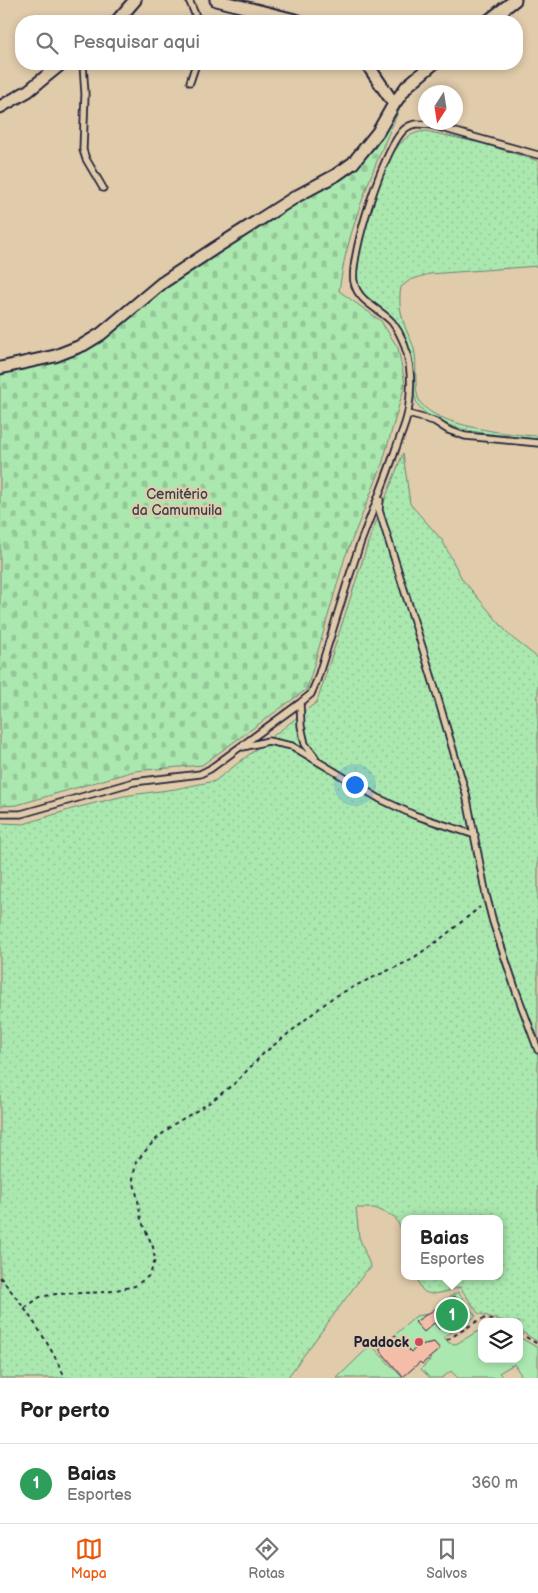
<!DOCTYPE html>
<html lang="pt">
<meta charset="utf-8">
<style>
body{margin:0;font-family:"Balsamiq Sans",sans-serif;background:#f6f6f6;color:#222}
.controls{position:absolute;right:15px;bottom:15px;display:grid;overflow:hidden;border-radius:10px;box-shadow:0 2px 8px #0003}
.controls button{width:45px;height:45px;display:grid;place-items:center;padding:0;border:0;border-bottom:1px solid #e0e0e0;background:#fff;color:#222;font:25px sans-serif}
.compass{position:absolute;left:418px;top:85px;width:45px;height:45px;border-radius:50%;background:#fff;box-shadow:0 2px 8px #0003;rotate:192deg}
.you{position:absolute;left:354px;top:784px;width:18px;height:18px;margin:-12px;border:4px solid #fff;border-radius:50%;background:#1a73e8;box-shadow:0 0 0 8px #1a73e833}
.badge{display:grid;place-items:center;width:32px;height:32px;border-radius:50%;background:#ea580c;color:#fff;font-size:16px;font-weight:700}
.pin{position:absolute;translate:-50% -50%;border:2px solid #fff;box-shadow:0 1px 5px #0006}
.popup{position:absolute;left:401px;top:1215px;width:102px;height:65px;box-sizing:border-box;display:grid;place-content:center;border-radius:10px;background:#fff;filter:drop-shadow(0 1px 4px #0005);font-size:16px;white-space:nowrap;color:#767676}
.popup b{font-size:19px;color:#222}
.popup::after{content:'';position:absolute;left:50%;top:100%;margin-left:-10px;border:10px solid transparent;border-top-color:#fff}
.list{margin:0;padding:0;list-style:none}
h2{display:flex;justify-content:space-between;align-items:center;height:65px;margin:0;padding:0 20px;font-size:21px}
h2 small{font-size:16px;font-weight:400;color:#767676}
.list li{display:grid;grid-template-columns:32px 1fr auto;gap:15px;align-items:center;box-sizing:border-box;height:80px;padding:0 20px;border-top:1px solid #e0e0e0}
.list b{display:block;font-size:19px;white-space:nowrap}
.list p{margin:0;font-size:16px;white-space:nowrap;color:#767676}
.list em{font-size:16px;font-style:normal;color:#767676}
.icon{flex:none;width:28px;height:28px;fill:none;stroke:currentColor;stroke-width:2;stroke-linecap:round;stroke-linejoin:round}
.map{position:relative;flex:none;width:538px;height:1378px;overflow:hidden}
.search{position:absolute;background:#fff;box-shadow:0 2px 8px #0003;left:15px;right:15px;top:15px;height:55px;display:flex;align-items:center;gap:12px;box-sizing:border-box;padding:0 18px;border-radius:20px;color:#767676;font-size:19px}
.sheet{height:145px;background:#fff}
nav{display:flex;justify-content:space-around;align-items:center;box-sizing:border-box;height:70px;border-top:1px solid #e0e0e0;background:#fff;font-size:14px;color:#767676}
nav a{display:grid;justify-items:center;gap:2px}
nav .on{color:#ea580c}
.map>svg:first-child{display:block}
.grass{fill:url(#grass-dots);stroke:#668575}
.cemetery{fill:url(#cemetery-stones);stroke:#668575}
.garden{fill:#abe8af;stroke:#668575}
.building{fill:#f3bda8;stroke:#22223b}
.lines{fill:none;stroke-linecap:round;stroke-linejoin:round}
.service-casing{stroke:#22223b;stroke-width:9}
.minor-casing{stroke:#22223b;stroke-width:15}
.path{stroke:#22223b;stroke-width:2;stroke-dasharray:4 4;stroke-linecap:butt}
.service{stroke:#e0cbaa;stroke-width:5.5}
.minor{stroke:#e0cbaa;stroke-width:11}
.poi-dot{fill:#d1495b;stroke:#e0cbaa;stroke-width:2}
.labels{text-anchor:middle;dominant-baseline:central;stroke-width:4.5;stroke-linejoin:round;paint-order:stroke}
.park-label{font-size:14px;fill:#37404c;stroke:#e0cbaa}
.poi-label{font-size:14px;font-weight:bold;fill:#22223b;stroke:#e0cbaa;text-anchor:end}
</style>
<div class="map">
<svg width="538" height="1378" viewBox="0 0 538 1378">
<defs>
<pattern id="grass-dots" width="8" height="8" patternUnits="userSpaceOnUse" patternTransform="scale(1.25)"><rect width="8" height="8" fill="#abe8af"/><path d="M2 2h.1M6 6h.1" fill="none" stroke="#93c797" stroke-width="1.8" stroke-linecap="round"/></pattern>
<pattern id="cemetery-stones" width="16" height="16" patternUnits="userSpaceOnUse" patternTransform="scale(1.25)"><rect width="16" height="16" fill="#abe8af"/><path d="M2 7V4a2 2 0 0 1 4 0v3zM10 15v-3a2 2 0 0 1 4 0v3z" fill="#93c797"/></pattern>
</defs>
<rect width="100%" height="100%" fill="#e0cbaa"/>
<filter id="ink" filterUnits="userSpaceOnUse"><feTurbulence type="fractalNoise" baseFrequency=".02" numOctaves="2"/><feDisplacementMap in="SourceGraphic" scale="10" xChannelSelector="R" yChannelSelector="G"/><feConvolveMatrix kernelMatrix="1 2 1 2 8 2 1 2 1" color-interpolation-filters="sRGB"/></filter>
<g filter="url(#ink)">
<path class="grass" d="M 426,131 L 484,144 L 538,161 L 538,266 L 429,274 L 410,280 L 401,287 C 398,302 401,317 407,332 C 409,337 413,343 414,349 C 418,362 413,392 420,402 C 435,426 511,435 538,436 L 538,439 C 508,436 430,433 416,401 C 413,393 415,386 414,378 C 414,364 408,352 401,339 C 398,332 395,321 389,316 C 380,307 368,301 361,290 C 345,265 380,184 391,156 C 399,142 410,132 426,131 Z
M 403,453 L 410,504 L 442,540 L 462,579 L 511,637 L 538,658 L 538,1342 L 519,1330 L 519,1322 L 506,1322 L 478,1313 L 460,1287 C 450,1290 428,1300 421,1288 C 419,1285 418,1280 417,1276 L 500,1276 L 500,1219 L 404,1219 L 404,1235 L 395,1217 L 375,1208 L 356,1208 L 359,1237 L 371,1268 L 366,1271 L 287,1378 L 0,1378 L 0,823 L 24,824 L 75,808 L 124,796 L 175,789 L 215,781 L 317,702 L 368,543 Z"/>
<path class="cemetery" d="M 402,104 C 380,151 359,202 346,253 C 343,265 341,278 339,291 L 381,321 L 398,348 L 405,384 L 381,468 L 345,557 L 307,689 L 202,765 L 134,771 L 17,805 L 0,806 L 0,375 L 60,361 L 84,352 L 105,339 L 164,288 L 300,200 L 358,166 L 375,148 Z"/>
<path class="garden" d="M 458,1292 L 476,1316 L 444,1337 L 449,1343 L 456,1344 L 482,1329 L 482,1359 L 519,1359 L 519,1337 L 538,1348 L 538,1378 L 523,1378 L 514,1364 L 499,1373 L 503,1378 L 458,1378 L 451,1371 L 442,1378 L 430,1378 L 421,1369 L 431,1359 L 429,1358 L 422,1364 L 395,1335 L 416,1316 L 428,1314 L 447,1301 L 446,1299 Z
M 371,1345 L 403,1378 L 337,1378 Z"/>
<path class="building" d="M 455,1296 L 465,1311 L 439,1329 L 434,1323 L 424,1332 L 415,1322 Z
M 395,1335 L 411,1352 L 420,1345 L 434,1342 L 440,1349 L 422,1364 L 420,1362 L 403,1377 L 379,1349 Z"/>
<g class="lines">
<g class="service-casing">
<path id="service" d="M 189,0 L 198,21
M 83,64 L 85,94 L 83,150 L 86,159 L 103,188
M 190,82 L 196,64
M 408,414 L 434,421 L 448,430 L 465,436 L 538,443
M 380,500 L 379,510 L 431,675 L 466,794 L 486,895 L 493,922 L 516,991 L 538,1050
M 300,703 L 301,726 L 305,744 L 315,757
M 243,747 L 268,741 L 292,746 L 380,799 L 414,815 L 475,835
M 0,814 L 21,814 L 134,782 L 200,774 L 210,769 L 300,703 L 311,694 L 317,680 C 331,636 344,591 359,547 C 371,514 385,482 396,448 C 400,437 406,424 408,412 C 413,383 412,347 392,322 C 379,308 358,302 354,282 C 349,257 385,143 406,128 C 414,122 422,124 431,125 L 538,155"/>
</g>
<g class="minor-casing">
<path id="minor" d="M 216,0 L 299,21
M 117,21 L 135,0
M 488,21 L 515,0
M 367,64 L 394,104
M 0,107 L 28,91 L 61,64
M 0,368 L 55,356 L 83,345 L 101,334 L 162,283 L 215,248 L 297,196 L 336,175 L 353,163 L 378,132 L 394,104 L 407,86 L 433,64"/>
</g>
<path class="path" d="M 0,1277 C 25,1308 49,1341 65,1378
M 25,1308 L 40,1297 L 56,1294 L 107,1292 L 135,1286 L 150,1275 L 155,1260 L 153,1247 L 141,1220 L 138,1200 L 133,1179 L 136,1162 L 153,1142 L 174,1124 L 206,1105 L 234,1084 L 263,1054 L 332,998 L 361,983 L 409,961 L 439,940 L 480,907
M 519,1333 L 538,1344
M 447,1340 L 479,1320 L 486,1318 L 498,1322"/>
<use href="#service" class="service"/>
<use href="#minor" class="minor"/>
</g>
</g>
<circle class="poi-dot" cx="419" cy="1342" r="5"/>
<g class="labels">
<g class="park-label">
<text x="177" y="494">Cemitério<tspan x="177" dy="16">da Camumuila</tspan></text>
</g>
<g class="poi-label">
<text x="409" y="1342">Paddock</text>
</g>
</g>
</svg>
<div class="controls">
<button><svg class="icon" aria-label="layers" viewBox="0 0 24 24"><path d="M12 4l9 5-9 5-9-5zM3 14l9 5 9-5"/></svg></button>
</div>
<svg class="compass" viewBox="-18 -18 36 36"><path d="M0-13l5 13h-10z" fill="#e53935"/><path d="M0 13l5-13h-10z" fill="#767676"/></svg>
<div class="you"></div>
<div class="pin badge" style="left:452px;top:1315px;background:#2e9e5b">1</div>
<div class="popup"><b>Baias</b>Esportes</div>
<div class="search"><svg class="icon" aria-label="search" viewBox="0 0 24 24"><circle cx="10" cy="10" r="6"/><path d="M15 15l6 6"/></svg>Pesquisar aqui</div>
</div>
<section class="sheet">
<h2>Por perto<small></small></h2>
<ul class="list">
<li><span class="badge" style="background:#2e9e5b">1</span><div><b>Baias</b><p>Esportes</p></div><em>360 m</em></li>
</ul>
</section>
<nav>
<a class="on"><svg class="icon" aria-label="map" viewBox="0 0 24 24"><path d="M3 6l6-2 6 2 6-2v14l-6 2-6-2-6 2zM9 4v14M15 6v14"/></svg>Mapa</a>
<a><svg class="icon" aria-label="directions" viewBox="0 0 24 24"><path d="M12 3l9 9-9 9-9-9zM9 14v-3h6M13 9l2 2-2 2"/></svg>Rotas</a>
<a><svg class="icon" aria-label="saved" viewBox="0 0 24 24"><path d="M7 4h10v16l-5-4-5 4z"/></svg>Salvos</a>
</nav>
